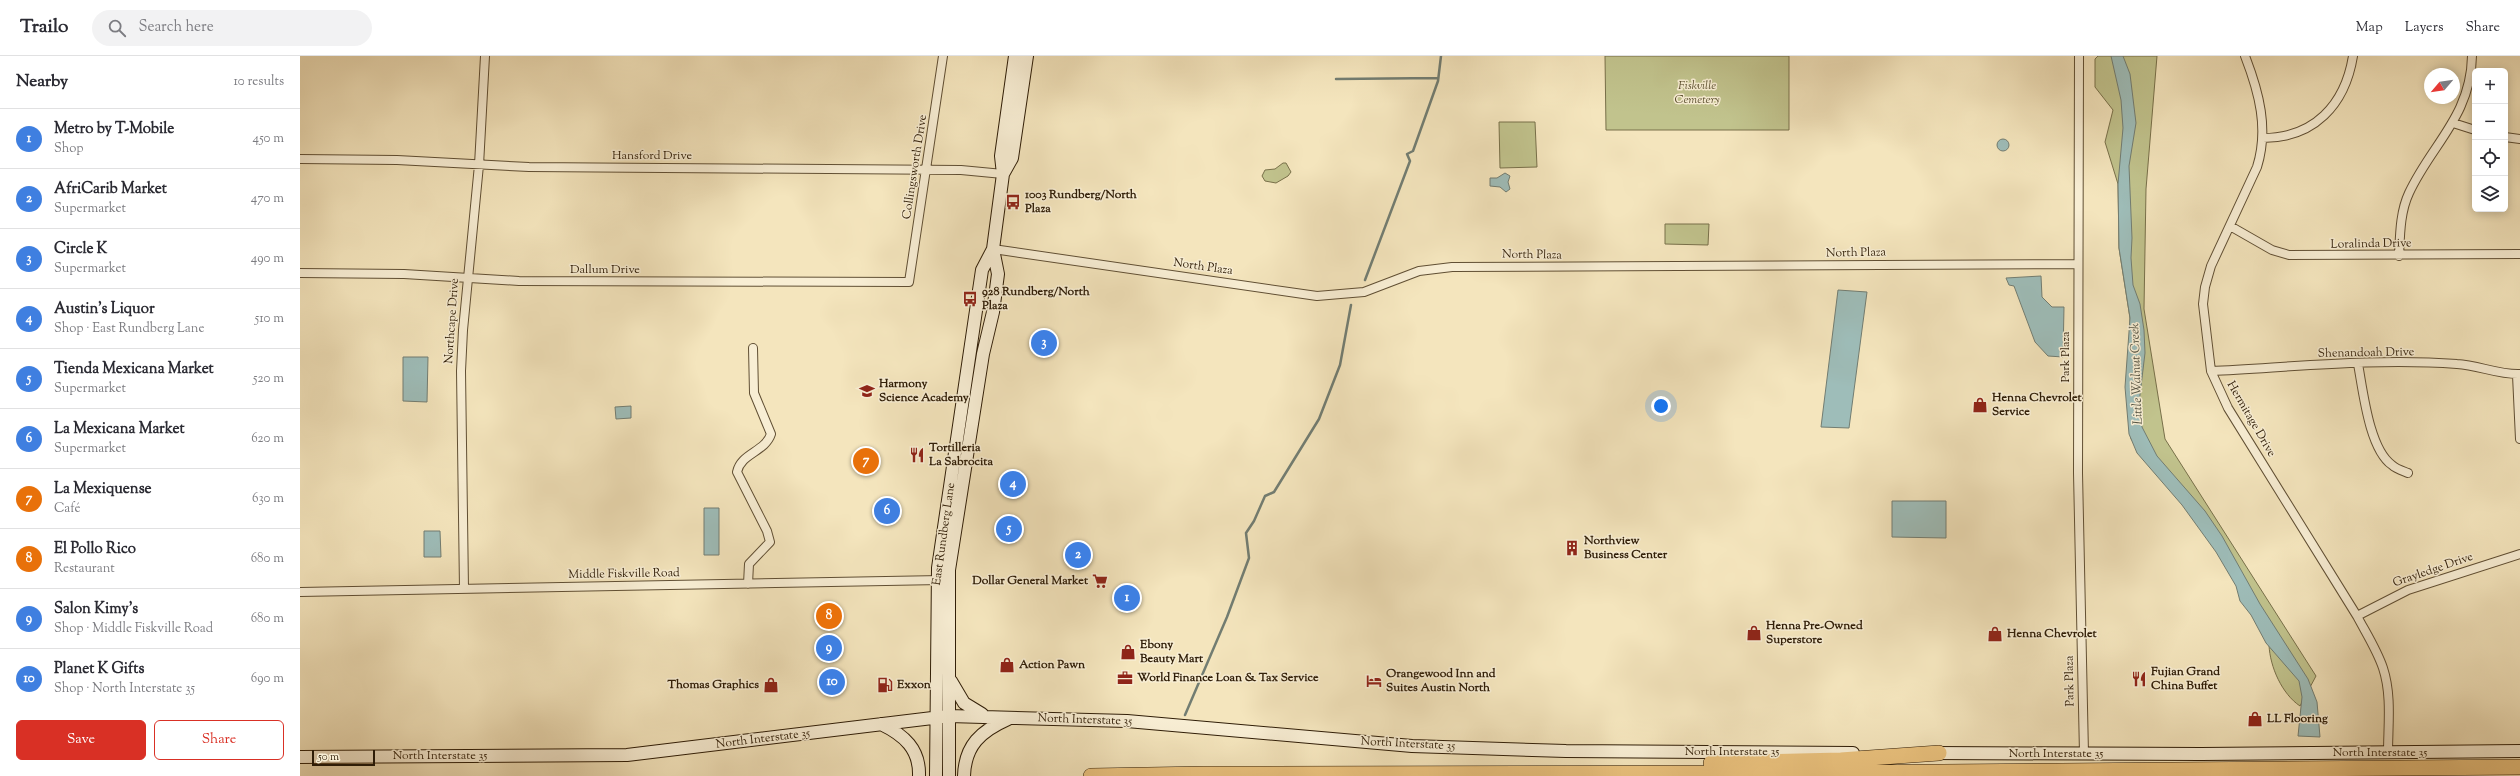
<!DOCTYPE html>
<meta charset="utf-8">
<style>
body{margin:0;font-family:"Sorts Mill Goudy",serif;background:#f2f2f3;color:#2b2b33}
.controls{position:absolute;right:12px;top:12px;display:grid;overflow:hidden;border-radius:6px;box-shadow:0 2px 10px #0003}
.controls button{width:36px;height:36px;display:grid;place-items:center;padding:0;border:0;border-bottom:1px solid #e1e1e2;background:#fff;color:#2b2b33;font:20px sans-serif}
.compass{position:absolute;left:2124px;top:12px;width:36px;height:36px;border-radius:50%;background:#fff;box-shadow:0 2px 10px #0003;rotate:241deg}
.scale{position:absolute;left:12px;bottom:10px;width:63px;box-sizing:border-box;padding-left:4px;border:2px solid #2f1d07;border-top:0;font-size:11px;line-height:14px;white-space:nowrap;color:#2f1d07;-webkit-text-stroke:3px #f8eed4;paint-order:stroke}
.you{position:absolute;left:1361px;top:350px;width:14px;height:14px;margin:-10px;border:3px solid #fff;border-radius:50%;background:#1a73e8;box-shadow:0 0 0 6px #1a73e833}
.badge{display:grid;place-items:center;width:26px;height:26px;border-radius:50%;background:#d93025;color:#fff;font-size:13px;font-weight:700}
.pin{position:absolute;translate:-50% -50%;border:2px solid #fff;box-shadow:0 1px 4px #0006}
.list{margin:0;padding:0;list-style:none}
h2{display:flex;justify-content:space-between;align-items:center;height:52px;margin:0;padding:0 16px;font-size:17px}
h2 small{font-size:13px;font-weight:400;color:#7c7c81}
.list li{display:grid;grid-template-columns:26px 1fr auto;gap:12px;align-items:center;box-sizing:border-box;height:60px;padding:0 16px;border-top:1px solid #e1e1e2}
.list b{display:block;font-size:15px;white-space:nowrap}
.list p{margin:0;font-size:13px;white-space:nowrap;color:#7c7c81}
.list em{font-size:13px;font-style:normal;color:#7c7c81}
.actions{display:flex;gap:8px;padding:12px 16px}
.actions a{flex:1;padding:9px 0;border:1px solid #d93025;border-radius:6px;text-align:center;font-size:14px;color:#d93025}
.actions .main{background:#d93025;color:#fff}
.icon{flex:none;width:22px;height:22px;fill:none;stroke:currentColor;stroke-width:2;stroke-linecap:round;stroke-linejoin:round}
.map{position:relative;flex:none;width:2220px;height:720px;overflow:hidden}
header{display:flex;align-items:center;gap:24px;box-sizing:border-box;height:56px;padding:0 20px;background:#fff;border-bottom:1px solid #e1e1e2}
header strong{font-size:19px}
nav{display:flex;gap:22px;margin-inline-start:auto;font-size:14px}
.search{width:280px;height:36px;background:#f2f2f3;display:flex;align-items:center;gap:10px;box-sizing:border-box;padding:0 14px;border-radius:22px;color:#7c7c81;font-size:15px}
main{display:flex}
aside{flex:1;background:#fff}
.map>svg:first-child{display:block}
.green{fill:#c1c38d;stroke:#78704a}
.water{fill:#9ebdb9;stroke:#727d72}
.lines{fill:none;stroke-linecap:round;stroke-linejoin:round}
.stream{stroke:#727d72;stroke-width:2.5}
.minor-casing{stroke:#604f34;stroke-width:10}
.secondary-casing{stroke:#2f1d07;stroke-width:14}
.motorway-casing{stroke:#2f1d07;stroke-width:16}
.minor{stroke:#f8eed4;stroke-width:8}
.secondary{stroke:#f8eed4;stroke-width:12}
.motorway{stroke:#eac27e;stroke-width:15}
.labels{text-anchor:middle;dominant-baseline:central;stroke-width:3;stroke-linejoin:round;paint-order:stroke}
.park-label{font-size:12px;font-style:italic;fill:#5b4f2f;stroke:#f8eed4}
.street-label{font-size:12px;fill:#2f1d07;stroke:#f8eed4}
.poi-label{font-size:12px;font-weight:bold;fill:#2f1d07;stroke:#f8eed4;text-anchor:start}
.water-label{font-size:13px;font-style:italic;fill:#565545;stroke:#f8eed4}
</style>
<header>
<strong>Trailo</strong>
<div class="search"><svg class="icon" aria-label="search" viewBox="0 0 24 24"><circle cx="10" cy="10" r="6"/><path d="M15 15l6 6"/></svg>Search here</div>
<nav><a>Map</a><a>Layers</a><a>Share</a></nav>
</header>
<main>
<aside>
<h2>Nearby<small>10 results</small></h2>
<ul class="list">
<li><span class="badge" style="background:#3f7fe0">1</span><div><b>Metro by T-Mobile</b><p>Shop</p></div><em>450 m</em></li>
<li><span class="badge" style="background:#3f7fe0">2</span><div><b>AfriCarib Market</b><p>Supermarket</p></div><em>470 m</em></li>
<li><span class="badge" style="background:#3f7fe0">3</span><div><b>Circle K</b><p>Supermarket</p></div><em>490 m</em></li>
<li><span class="badge" style="background:#3f7fe0">4</span><div><b>Austin's Liquor</b><p>Shop · East Rundberg Lane</p></div><em>510 m</em></li>
<li><span class="badge" style="background:#3f7fe0">5</span><div><b>Tienda Mexicana Market</b><p>Supermarket</p></div><em>520 m</em></li>
<li><span class="badge" style="background:#3f7fe0">6</span><div><b>La Mexicana Market</b><p>Supermarket</p></div><em>620 m</em></li>
<li><span class="badge" style="background:#e8710a">7</span><div><b>La Mexiquense</b><p>Café</p></div><em>630 m</em></li>
<li><span class="badge" style="background:#e8710a">8</span><div><b>El Pollo Rico</b><p>Restaurant</p></div><em>680 m</em></li>
<li><span class="badge" style="background:#3f7fe0">9</span><div><b>Salon Kimy's</b><p>Shop · Middle Fiskville Road</p></div><em>680 m</em></li>
<li><span class="badge" style="background:#3f7fe0">10</span><div><b>Planet K Gifts</b><p>Shop · North Interstate 35</p></div><em>690 m</em></li>
</ul>
<div class="actions"><a class="main">Save</a><a>Share</a></div>
</aside>
<div class="map">
<svg width="2220" height="720" viewBox="0 0 2220 720">
<rect width="100%" height="100%" fill="#f4e5bd"/>
<filter id="stains"><feTurbulence type="fractalNoise" baseFrequency=".005" numOctaves="4"/><feColorMatrix values="0 0 0 0 .2 0 0 0 0 .09 0 0 0 0 .02 0 0 0 .5 -.17"/></filter>
<radialGradient id="worn" r=".72"><stop offset=".6" stop-color="#630" stop-opacity="0"/><stop offset="1" stop-color="#630" stop-opacity=".3"/></radialGradient>
<path class="green" d="M 1305,0 L 1489,0 L 1489,74 L 1306,74 Z
M 1798,0 L 1857,0 L 1846,133 L 1844,253 L 1865,383 L 2016,620 L 2000,650 C 1982,638 1970,611 1969,589 L 1930,515 L 1888,452 L 1831,383 L 1830,262 L 1819,192 L 1818,128 L 1805,86 L 1813,54 L 1795,31 L 1795,3 Z
M 1199,66 L 1235,66 L 1237,111 L 1200,112 Z
M 983,107 L 986,107 L 991,116 L 988,120 L 976,127 L 965,125 L 962,120 L 965,114 L 975,113 Z
M 1365,168 L 1409,168 L 1408,189 L 1365,188 Z"/>
<path class="water" d="M 1811,0 L 1823,0 L 1830,18 L 1836,67 L 1829,110 L 1832,182 L 1831,202 L 1833,229 L 1840,248 L 1844,274 L 1845,297 L 1839,347 L 1842,371 L 1857,400 L 1905,455 L 1922,480 L 1960,548 L 2008,623 L 2017,646 L 2020,681 L 1998,680 L 2002,641 L 1999,625 L 1966,587 L 1951,559 L 1940,545 L 1936,530 L 1916,496 L 1882,449 L 1837,397 L 1829,378 L 1825,331 L 1830,262 L 1819,192 L 1818,128 L 1823,72 L 1821,44 Z
M1697 89a6 6 0 1 1 12 0a6 6 0 1 1-12 0Z
M 1205,117 L 1210,120 L 1208,126 L 1210,133 L 1206,136 L 1200,131 L 1190,130 L 1190,122 L 1197,122 Z
M 1741,220 L 1742,241 L 1752,251 L 1764,251 L 1763,301 L 1748,300 L 1735,286 L 1714,230 L 1709,229 L 1706,222 Z
M 1538,234 L 1567,236 L 1549,372 L 1521,371 Z
M 103,301 L 128,301 L 127,346 L 103,345 Z
M 331,350 L 331,362 L 316,363 L 315,351 Z
M 1592,445 L 1646,445 L 1646,482 L 1592,481 Z
M 404,452 L 419,452 L 419,499 L 404,499 Z
M 124,475 L 140,475 L 141,501 L 124,501 Z"/>
<g class="lines">
<path class="stream" d="M 1036,23 L 1138,22
M 1065,224 L 1110,105 L 1107,98 L 1113,95 L 1138,25 L 1141,0
M 885,659 L 927,561 L 949,502 L 946,477 L 954,465 L 965,440 L 974,436 L 1019,363 L 1040,309 L 1051,249"/>
<g class="minor-casing">
<path id="minor" d="M 1779,0 L 1778,417 L 1784,698
M 1945,0 C 1959,36 1969,73 1957,111 L 1911,210 L 1905,231 L 1903,248 L 1911,315 L 1928,352 L 2057,560 C 2066,577 2077,594 2083,612 C 2092,639 2088,670 2088,697
M 2153,67 L 2175,74
M 2205,81 L 2220,83
M 1963,82 C 2014,82 2045,49 2053,0
M 0,103 L 97,104 L 229,111 L 661,114 L 703,118
M 1930,170 L 1972,194 L 1989,199 L 2220,198
M 693,193 L 1017,240 L 1064,236 L 1119,215 L 1152,211 L 1778,208
M 2099,200 C 2100,179 2100,156 2109,137 C 2131,89 2171,60 2172,0
M 0,217 L 104,218 L 219,225 L 609,226 L 643,0
M 2058,308 C 2063,334 2069,393 2092,409 C 2096,413 2103,415 2108,417
M 1911,315 C 1993,311 2076,302 2157,308 C 2178,309 2199,319 2220,318
M 2217,319 L 2220,383
M 448,528 L 449,508 L 470,486 L 467,475 L 437,416 C 441,397 465,396 471,378 L 454,337 L 453,292
M 164,533 L 161,315 L 163,274 L 179,109 L 185,0
M 0,536 L 641,524
M 2057,560 L 2108,534 L 2220,498"/>
</g>
<g class="secondary-casing">
<path id="secondary" d="M 703,118 L 712,102 L 727,0
M 651,625 L 664,647 L 682,658
M 581,668 C 604,679 620,693 619,720
M 1631,697 L 1901,698 L 2220,695
M 0,701 L 327,699 L 649,660 L 827,665 L 1112,690 L 1266,695 L 1553,697
M 636,720 L 638,512 L 682,214 L 693,193
M 649,720 L 649,514 L 683,298 L 693,256 L 698,218 L 693,193 L 703,118 L 701,100 L 715,0
M 664,720 C 665,689 681,675 708,663"/>
</g>
<g class="motorway-casing">
<path id="motorway" d="M 1411,707 L 1541,704 L 1639,697
M 791,720 L 904,718 L 1519,717 L 2220,711"/>
</g>
<use href="#minor" class="minor"/>
<use href="#secondary" class="secondary"/>
<use href="#motorway" class="motorway"/>
</g>
<defs>
<g id="bus-bare" transform="scale(1.2)"><path d="M-5-6H5V4H4V6H2V4H-2V6H-4V4H-5ZM-3.5-4V0h7V-4ZM-3.5 1.2v1.5H-2V1.2ZM2 1.2v1.5H3.5V1.2Z" fill="#8f2418" stroke="#f8eed4" stroke-width="2.5" paint-order="stroke"/></g>
<g id="school-bare" transform="scale(1.2)"><path d="M0-5L7-2L0 1L-7-2ZM-4 1L0 2.5L4 1V4Q0 6-4 4Z" fill="#8f2418" stroke="#f8eed4" stroke-width="2.5" paint-order="stroke"/></g>
<g id="shop-bare" transform="scale(1.2)"><path d="M-5-2.5h2.3a2.7 3.5 0 0 1 5.4 0H5L5.5 6h-11ZM-1.5-2.5h3a1.5 2.3 0 0 0-3 0Z" fill="#8f2418" stroke="#f8eed4" stroke-width="2.5" paint-order="stroke"/></g>
<g id="restaurant-bare" transform="scale(1.2)"><path d="M-5-6h1v4h1v-4h1v4h1v-4h1v5L-1.5 .5V6h-2V.5L-5-1ZM5-6V6H3V1.5H1.5Q1.5-4 5-6Z" fill="#8f2418" stroke="#f8eed4" stroke-width="2.5" paint-order="stroke"/></g>
<g id="building-bare" transform="scale(1.2)"><path d="M-4-6H4V6H1V3H-1V6H-4ZM-2.5-4.3h1.7v1.8h-1.7ZM.8-4.3h1.7v1.8H.8ZM-2.5-1h1.7V.8h-1.7ZM.8-1h1.7V.8H.8Z" fill="#8f2418" stroke="#f8eed4" stroke-width="2.5" paint-order="stroke"/></g>
<g id="supermarket-bare" transform="scale(1.2)"><path d="M-6-5.5h2.5l.6 2H6L4.5 2H-2.5L-4.4-4H-6ZM-1.5 3.2a1.3 1.3 0 1 0 .1 0ZM3 3.2a1.3 1.3 0 1 0 .1 0Z" fill="#8f2418" stroke="#f8eed4" stroke-width="2.5" paint-order="stroke"/></g>
<g id="office-bare" transform="scale(1.2)"><path d="M-6-3h4V-5.5h4V-3h4V5H-6ZM-1-4.5V-3h2v-1.5ZM-6 0V1H6V0Z" fill="#8f2418" stroke="#f8eed4" stroke-width="2.5" paint-order="stroke"/></g>
<g id="hotel-bare" transform="scale(1.2)"><path d="M-6-4.5h1.5V1H6V5H4.5V3h-9V5H-6ZM-4 0a1.8 1.8 0 1 1 3.6 0ZM.5 0V-2.5h3Q6-2.5 6 0Z" fill="#8f2418" stroke="#f8eed4" stroke-width="2.5" paint-order="stroke"/></g>
<g id="fuel-bare" transform="scale(1.2)"><path d="M-5.5-6h7V0h2V4h1.3V-2.5L3-4.5l.8-.8L6-3V5H2.5V1h-1V6h-7ZM-4.2-4.7v3.2H.2V-4.7Z" fill="#8f2418" stroke="#f8eed4" stroke-width="2.5" paint-order="stroke"/></g>
</defs>
<g fill-rule="evenodd">
<use href="#bus-bare" x="713" y="146"/>
<use href="#bus-bare" x="670" y="243"/>
<use href="#school-bare" x="567" y="335"/>
<use href="#shop-bare" x="1680" y="349"/>
<use href="#restaurant-bare" x="617" y="399"/>
<use href="#building-bare" x="1272" y="492"/>
<use href="#supermarket-bare" x="800" y="525"/>
<use href="#shop-bare" x="1454" y="577"/>
<use href="#shop-bare" x="1695" y="578"/>
<use href="#shop-bare" x="828" y="596"/>
<use href="#shop-bare" x="707" y="609"/>
<use href="#office-bare" x="825" y="622"/>
<use href="#restaurant-bare" x="1839" y="623"/>
<use href="#hotel-bare" x="1074" y="625"/>
<use href="#shop-bare" x="471" y="629"/>
<use href="#fuel-bare" x="585" y="629"/>
<use href="#shop-bare" x="1955" y="663"/>
</g>
<g class="labels">
<g class="park-label">
<text x="1397" y="30">Fiskville<tspan x="1397" dy="14">Cemetery</tspan></text>
</g>
<g class="street-label">
<text x="352" y="100">Hansford Drive</text>
<text transform="translate(615 111) rotate(-81)">Collingsworth Drive</text>
<text transform="translate(2071 188) rotate(-1)">Loralinda Drive</text>
<text transform="translate(1556 197) rotate(-1)">North Plaza</text>
<text transform="translate(1232 199) rotate(1)">North Plaza</text>
<text transform="translate(903 211) rotate(8)">North Plaza</text>
<text x="305" y="214">Dallum Drive</text>
<text transform="translate(152 265) rotate(-86)">Northcape Drive</text>
<text transform="translate(2066 297) rotate(-1)">Shenandoah Drive</text>
<text transform="translate(1766 301) rotate(-90)">Park Plaza</text>
<text transform="translate(1951 363) rotate(60)">Hermitage Drive</text>
<text transform="translate(644 478) rotate(-82)">East Rundberg Lane</text>
<text transform="translate(2133 514) rotate(-19)">Grayledge Drive</text>
<text transform="translate(324 518) rotate(-1)">Middle Fiskville Road</text>
<text transform="translate(1770 625) rotate(-91)">Park Plaza</text>
<text transform="translate(785 664) rotate(2)">North Interstate 35</text>
<text transform="translate(463 683) rotate(-7)">North Interstate 35</text>
<text transform="translate(1108 688) rotate(3)">North Interstate 35</text>
<text x="1432" y="696">North Interstate 35</text>
<text x="2080" y="697">North Interstate 35</text>
<text x="1756" y="698">North Interstate 35</text>
<text x="140" y="700">North Interstate 35</text>
</g>
<g class="poi-label">
<text x="725" y="139">1003 Rundberg/North<tspan x="725" dy="14">Plaza</tspan></text>
<text x="682" y="236">928 Rundberg/North<tspan x="682" dy="14">Plaza</tspan></text>
<text x="579" y="328">Harmony<tspan x="579" dy="14">Science Academy</tspan></text>
<text x="1692" y="342">Henna Chevrolet<tspan x="1692" dy="14">Service</tspan></text>
<text x="629" y="392">Tortilleria<tspan x="629" dy="14">La Sabrocita</tspan></text>
<text x="1284" y="485">Northview<tspan x="1284" dy="14">Business Center</tspan></text>
<text x="788" y="525" text-anchor="end">Dollar General Market</text>
<text x="1466" y="570">Henna Pre-Owned<tspan x="1466" dy="14">Superstore</tspan></text>
<text x="1707" y="578">Henna Chevrolet</text>
<text x="840" y="589">Ebony<tspan x="840" dy="14">Beauty Mart</tspan></text>
<text x="719" y="609">Action Pawn</text>
<text x="1851" y="616">Fujian Grand<tspan x="1851" dy="14">China Buffet</tspan></text>
<text x="1086" y="618">Orangewood Inn and<tspan x="1086" dy="14">Suites Austin North</tspan></text>
<text x="837" y="622">World Finance Loan &amp; Tax Service</text>
<text x="459" y="629" text-anchor="end">Thomas Graphics</text>
<text x="597" y="629">Exxon</text>
<text x="1967" y="663">LL Flooring</text>
</g>
<g class="water-label">
<text transform="translate(1837 318) rotate(-92)">Little Walnut Creek</text>
</g>
</g>
<rect width="100%" height="100%" filter="url(#stains)"/>
<rect width="100%" height="100%" fill="url(#worn)"/>
</svg>
<div class="controls">
<button>+</button>
<button>−</button>
<button><svg class="icon" aria-label="locate" viewBox="0 0 24 24"><circle cx="12" cy="12" r="6"/><path d="M12 2v4M12 18v4M2 12h4M18 12h4"/></svg></button>
<button><svg class="icon" aria-label="layers" viewBox="0 0 24 24"><path d="M12 4l9 5-9 5-9-5zM3 14l9 5 9-5"/></svg></button>
</div>
<svg class="compass" viewBox="-18 -18 36 36"><path d="M0-13l5 13h-10z" fill="#e53935"/><path d="M0 13l5-13h-10z" fill="#7c7c81"/></svg>
<div class="scale">50 m</div>
<div class="you"></div>
<div class="pin badge" style="left:827px;top:542px;background:#3f7fe0">1</div>
<div class="pin badge" style="left:778px;top:499px;background:#3f7fe0">2</div>
<div class="pin badge" style="left:744px;top:287px;background:#3f7fe0">3</div>
<div class="pin badge" style="left:713px;top:428px;background:#3f7fe0">4</div>
<div class="pin badge" style="left:709px;top:473px;background:#3f7fe0">5</div>
<div class="pin badge" style="left:587px;top:455px;background:#3f7fe0">6</div>
<div class="pin badge" style="left:566px;top:405px;background:#e8710a">7</div>
<div class="pin badge" style="left:529px;top:560px;background:#e8710a">8</div>
<div class="pin badge" style="left:529px;top:592px;background:#3f7fe0">9</div>
<div class="pin badge" style="left:532px;top:626px;background:#3f7fe0">10</div>
</div>
</main>
